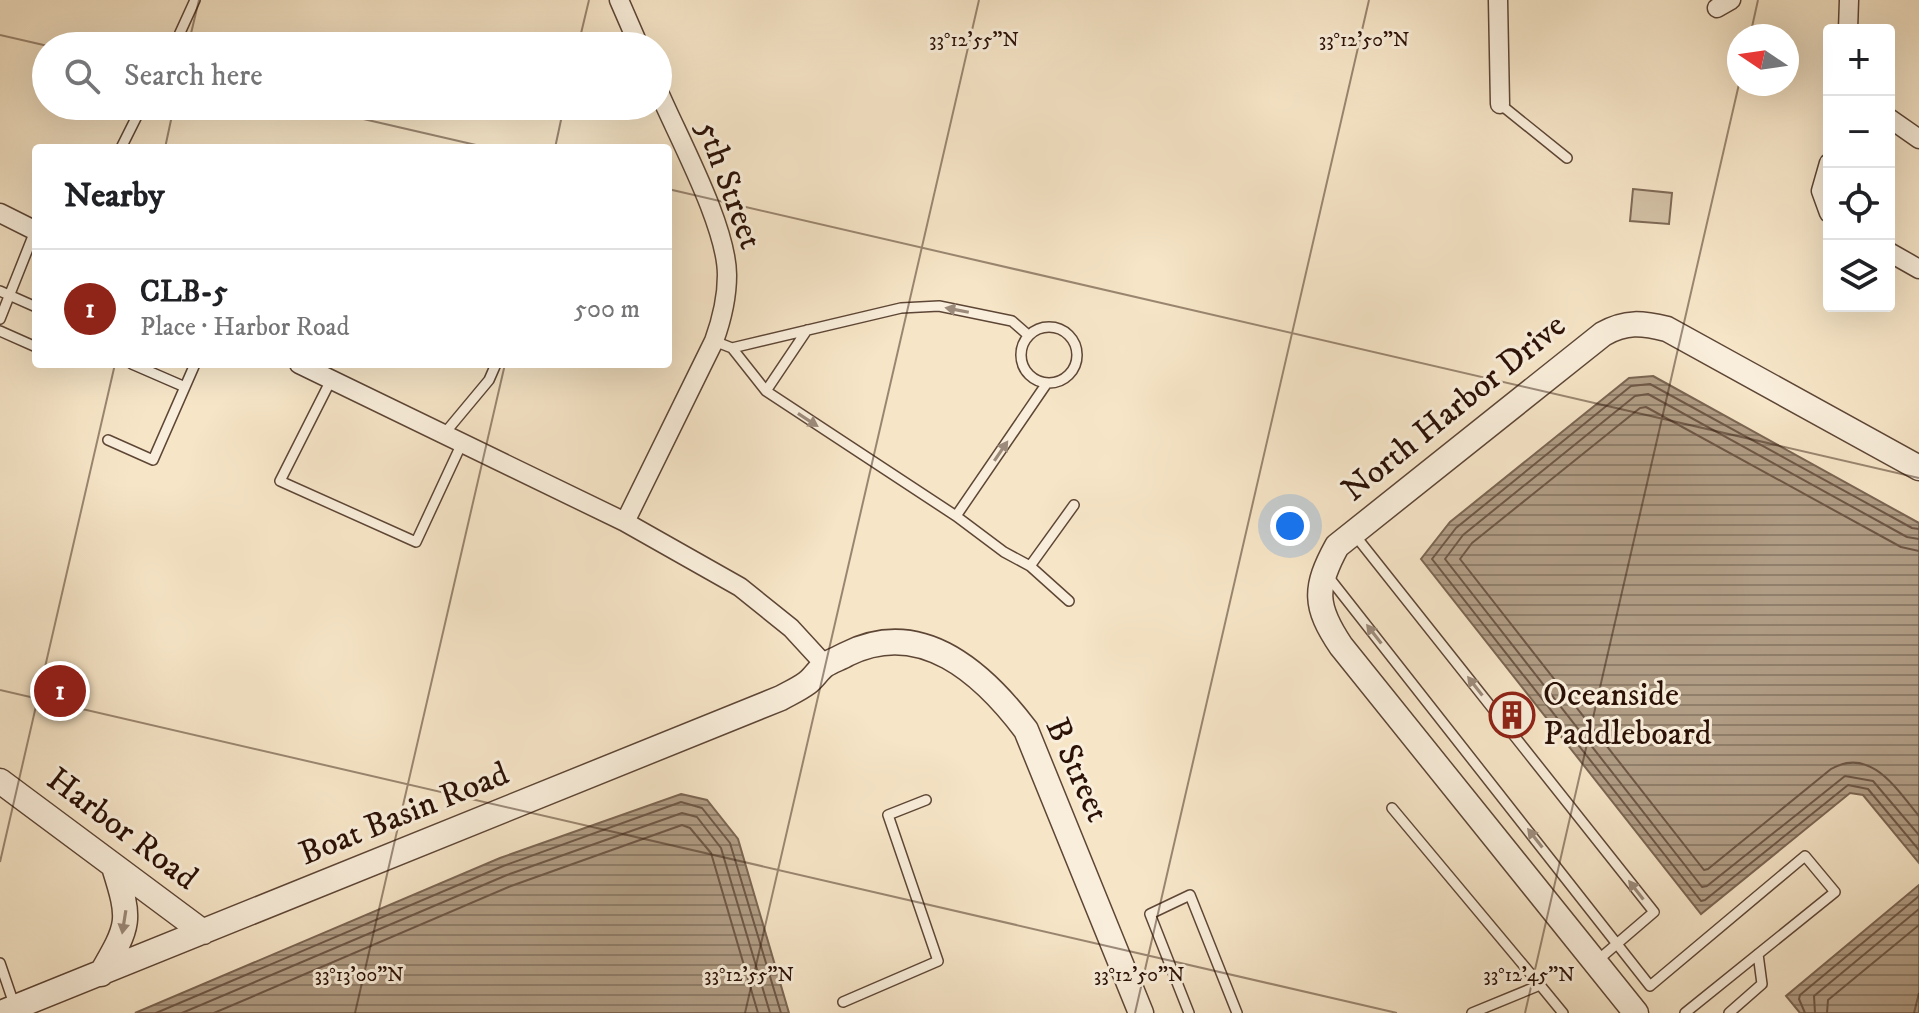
<!DOCTYPE html>
<meta charset="utf-8">
<style>
body{margin:0;font-family:"IM FELL DW Pica",serif;background:#f6f6f6;color:#202124}
.controls{position:absolute;right:24px;top:24px;display:grid;overflow:hidden;border-radius:8px;box-shadow:0 8px 32px #0002}
.controls button{width:72px;height:72px;display:grid;place-items:center;padding:0;border:0;border-bottom:2px solid #e0e0e0;background:#fff;color:#202124;font:40px sans-serif}
.compass{position:absolute;left:1727px;top:24px;width:72px;height:72px;border-radius:50%;background:#fff;box-shadow:0 8px 32px #0002;rotate:283deg}
.you{position:absolute;left:1290px;top:526px;width:28px;height:28px;margin:-20px;border:6px solid #fff;border-radius:50%;background:#1a73e8;box-shadow:0 0 0 12px #1a73e833}
.badge{display:grid;place-items:center;width:52px;height:52px;border-radius:50%;background:#8f2418;color:#fff;font-size:26px;font-weight:700}
.pin{position:absolute;translate:-50% -50%;border:4px solid #fff;box-shadow:0 2px 8px #0006}
.list{margin:0;padding:0;list-style:none}
h2{display:flex;justify-content:space-between;align-items:center;height:104px;margin:0;padding:0 32px;font-size:34px}
h2 small{font-size:26px;font-weight:400;color:#757577}
.list li{display:grid;grid-template-columns:52px 1fr auto;gap:24px;align-items:center;box-sizing:border-box;height:120px;padding:0 32px;border-top:2px solid #e0e0e0}
.list b{display:block;font-size:30px;white-space:nowrap}
.list p{margin:0;font-size:26px;white-space:nowrap;color:#757577}
.list em{font-size:26px;font-style:normal;color:#757577}
.icon{flex:none;width:44px;height:44px;fill:none;stroke:currentColor;stroke-width:2;stroke-linecap:round;stroke-linejoin:round}
.map{position:relative;flex:none;width:1919px;height:1013px;overflow:hidden}
.search{position:absolute;background:#fff;box-shadow:0 8px 32px #0002;left:32px;top:32px;width:640px;height:88px;display:flex;align-items:center;gap:20px;box-sizing:border-box;padding:0 28px;border-radius:44px;color:#757577;font-size:30px}
.panel{position:absolute;background:#fff;box-shadow:0 8px 32px #0002;left:32px;top:144px;width:640px;height:224px;border-radius:8px}
.map>svg:first-child{display:block}
.green{fill:#d3c1a6;stroke:#7f6956;stroke-width:2}
.water{fill:url(#water-rules);stroke:#7b6552;stroke-width:2}
.lines{fill:none;stroke-linecap:round;stroke-linejoin:round}
.shore{stroke:#6e5746;stroke-width:2}
.service-casing{stroke:#5e4636;stroke-width:12}
.minor-casing{stroke:#5e4636;stroke-width:21}
.tertiary-casing{stroke:#5e4636;stroke-width:27}
.service{stroke:#f9eedb;stroke-width:9}
.minor{stroke:#f9eedb;stroke-width:18}
.tertiary{stroke:#f9eedb;stroke-width:24}
.oneway{fill:#9c8b7b}
.ticks{fill:none;stroke:#2b1106;stroke-width:2;stroke-opacity:0.45}
.labels{text-anchor:middle;dominant-baseline:central;stroke-width:6;stroke-linejoin:round;paint-order:stroke}
.street-label{font-size:34px;fill:#2b1106;stroke:#f9eedb}
.poi-label{font-size:34px;fill:#2b1106;stroke:#f9eedb;text-anchor:start}
.ticks-label{font-size:20px;text-anchor:middle;fill:#2b1106;stroke:#f9eedb;stroke-width:6;stroke-linejoin:round;paint-order:stroke}
</style>
<div class="map">
<svg width="1919" height="1013" viewBox="0 0 1919 1013">
<defs>
<pattern id="water-rules" width="6" height="5" patternUnits="userSpaceOnUse" patternTransform="scale(2)"><rect width="6" height="5" fill="#b19d85"/><path d="M0 2.5h6" fill="none" stroke="#907f6b"/></pattern>
</defs>
<rect width="100%" height="100%" fill="#f6e5c7"/>
<filter id="stains"><feTurbulence type="fractalNoise" baseFrequency=".0025" numOctaves="4"/><feColorMatrix values="0 0 0 0 .2 0 0 0 0 .09 0 0 0 0 .02 0 0 0 .5 -.17"/></filter>
<radialGradient id="worn" r=".72"><stop offset=".6" stop-color="#630" stop-opacity="0"/><stop offset="1" stop-color="#630" stop-opacity=".3"/></radialGradient>
<path class="green" d="M 1633,189 L 1672,193 L 1669,224 L 1630,221 Z"/>
<path class="water" d="M 1653,376 L 1919,523 L 1919,863 L 1863,795 L 1850,793 L 1701,914 L 1421,559 L 1450,522 L 1629,378 Z
M 681,794 L 707,800 L 738,839 L 789,1013 L 135,1013 L 500,858 Z
M 1919,885 L 1919,1013 L 1800,1013 L 1786,996 Z"/>
<g class="lines">
<path class="shore" d="M 1919,529 L 1912,528 L 1650,384 L 1631,386 L 1456,528 L 1432,559 L 1701,901 L 1705,900 L 1848,785 L 1868,789 L 1919,850
M 1919,539 L 1907,537 L 1648,394 L 1635,396 L 1463,535 L 1445,559 L 1702,887 L 1707,886 L 1845,776 L 1873,781 L 1919,835
M 1919,551 L 1901,547 L 1646,407 L 1640,408 L 1472,543 L 1460,559 L 1704,870 L 1708,869 L 1831,769 C 1871,746 1897,790 1919,816
M 156,1013 L 503,866 L 681,802 L 702,808 L 730,843 L 781,1013
M 182,1013 L 507,875 L 682,813 L 697,817 L 721,848 L 770,1013
M 214,1013 L 511,886 L 682,825 L 690,828 L 711,853 L 758,1013
M 1805,1013 L 1799,999 L 1800,995 L 1919,896
M 1815,1013 L 1814,996 L 1919,909
M 1827,1013 L 1828,1000 L 1919,925"/>
<g class="service-casing">
<path id="service" d="M 174,46 L 195,0
M 1500,104 L 1567,158
M 121,148 L 142,106
M 0,291 L 36,307
M 0,319 L 35,231
M1021 355a28 28 0 1 1 56 0a28 28 0 1 1-56 0Z
M 0,331 L 36,347
M 714,341 L 732,348 L 766,391 L 956,516 L 1004,552 L 1030,566 L 1069,601
M 732,348 L 901,308 L 939,306 L 1012,321 L 1028,335
M 132,364 L 185,387
M 331,380 L 280,481 L 416,542 L 462,443
M 766,391 L 807,330
M 444,434 L 489,380 L 496,364
M 108,440 L 153,460 L 195,364
M 956,516 L 1047,383
M 1354,534 L 1654,912 L 1598,960
M 1030,566 L 1074,505
M 1327,575 L 1650,986 L 1805,856 L 1835,892 L 1685,1013
M 1392,808 L 1540,985
M 0,963 L 14,1004
M 843,1002 L 938,961 L 888,815 L 926,800
M 1189,1013 L 1150,914 L 1190,895 L 1237,1013
M 1472,1013 L 1540,985 L 1563,1013
M 1729,1013 L 1762,984 L 1758,954"/>
</g>
<g class="minor-casing">
<path id="minor" d="M 619,0 L 639,46
M 1498,0 L 1500,104
M 1717,8 L 1731,0
M 1848,30 L 1849,0
M 1889,118 L 1919,139
M 1829,163 L 1821,191 L 1829,213
M 0,213 L 36,231
M 1889,252 L 1919,269
M 299,364 L 625,522 L 740,587 L 791,628 L 825,665
M 625,522 L 714,341 C 722,319 727,298 727,275 C 727,226 678,137 658,90"/>
</g>
<g class="tertiary-casing">
<path id="tertiary" d="M 0,781 L 203,932
M 101,974 C 130,924 131,921 114,867
M 1,1013 L 781,698 C 790,693 799,689 807,683 C 814,678 818,670 825,665 C 831,661 840,658 847,654 C 921,617 983,673 1026,730 L 1141,1013
M 1636,1013 L 1341,646 C 1314,606 1314,588 1337,546 L 1603,334 C 1626,321 1642,323 1667,329 L 1919,468"/>
</g>
<use href="#service" class="service"/>
<use href="#minor" class="minor"/>
<use href="#tertiary" class="tertiary"/>
</g>
<defs><path id="oneway-solid" d="M-6-.8H1V-3.2L6.5 0L1 3.2V.8H-6Z" transform="scale(2)"/></defs>
<g class="oneway">
<use href="#oneway-solid" transform="translate(957 310) rotate(-169)"/>
<use href="#oneway-solid" transform="translate(808 420) rotate(33)"/>
<use href="#oneway-solid" transform="translate(1001 451) rotate(-56)"/>
<use href="#oneway-solid" transform="translate(1374 634) rotate(-128)"/>
<use href="#oneway-solid" transform="translate(1475 686) rotate(-128)"/>
<use href="#oneway-solid" transform="translate(1535 838) rotate(-128)"/>
<use href="#oneway-solid" transform="translate(1636 890) rotate(-128)"/>
<use href="#oneway-solid" transform="translate(124 922) rotate(99)"/>
</g>
<path class="ticks" d="M 0,35 L 48,46M 1750,36 L 1758,0M 188,46 L 199,0M 578,46 L 589,0M 307,106 L 489,148M 165,148 L 174,106M 555,148 L 564,106M 668,189 L 1919,478M 0,690 L 1397,1013M 0,862 L 115,364M 355,1013 L 505,364M 745,1013 L 979,0M 1135,1013 L 1369,0M 1525,1013 L 1739,84M 1914,1013 L 1919,993"/>
<defs>
<g id="building-ring" transform="scale(2.3)"><circle r="9.5" fill="#f9eedb" stroke="#8f2418" stroke-width="1.5"/><path d="M-4-6H4V6H1V3H-1V6H-4ZM-2.5-4.3h1.7v1.8h-1.7ZM.8-4.3h1.7v1.8H.8ZM-2.5-1h1.7V.8h-1.7ZM.8-1h1.7V.8H.8Z" fill="#8f2418"/></g>
</defs>
<g fill-rule="evenodd">
<use href="#building-ring" x="1512" y="715"/>
</g>
<g class="labels">
<g class="street-label">
<text transform="translate(729 185) rotate(70)">5th Street</text>
<text transform="translate(1454 408) rotate(-39)">North Harbor Drive</text>
<text transform="translate(1077 770) rotate(66)">B Street</text>
<text transform="translate(404 814) rotate(-22)">Boat Basin Road</text>
<text transform="translate(122 829) rotate(37)">Harbor Road</text>
</g>
<g class="poi-label">
<text x="1543" y="695">Oceanside<tspan x="1543" dy="39">Paddleboard</tspan></text>
</g>
</g>
<g class="ticks-label">
<text x="974" y="46">33°12'55"N</text>
<text x="1364" y="46">33°12'50"N</text>
<text x="359" y="981">33°13'00"N</text>
<text x="749" y="981">33°12'55"N</text>
<text x="1139" y="981">33°12'50"N</text>
<text x="1529" y="981">33°12'45"N</text>
</g>
<rect width="100%" height="100%" filter="url(#stains)"/>
<rect width="100%" height="100%" fill="url(#worn)"/>
</svg>
<div class="controls">
<button>+</button>
<button>−</button>
<button><svg class="icon" aria-label="locate" viewBox="0 0 24 24"><circle cx="12" cy="12" r="6"/><path d="M12 2v4M12 18v4M2 12h4M18 12h4"/></svg></button>
<button><svg class="icon" aria-label="layers" viewBox="0 0 24 24"><path d="M12 4l9 5-9 5-9-5zM3 14l9 5 9-5"/></svg></button>
</div>
<svg class="compass" viewBox="-18 -18 36 36"><path d="M0-13l5 13h-10z" fill="#e53935"/><path d="M0 13l5-13h-10z" fill="#757577"/></svg>
<div class="you"></div>
<div class="pin badge" style="left:60px;top:691px">1</div>
<div class="search"><svg class="icon" aria-label="search" viewBox="0 0 24 24"><circle cx="10" cy="10" r="6"/><path d="M15 15l6 6"/></svg>Search here</div>
<section class="panel">
<h2>Nearby<small></small></h2>
<ul class="list">
<li><span class="badge">1</span><div><b>CLB-5</b><p>Place · Harbor Road</p></div><em>500 m</em></li>
</ul>
</section>
</div>
